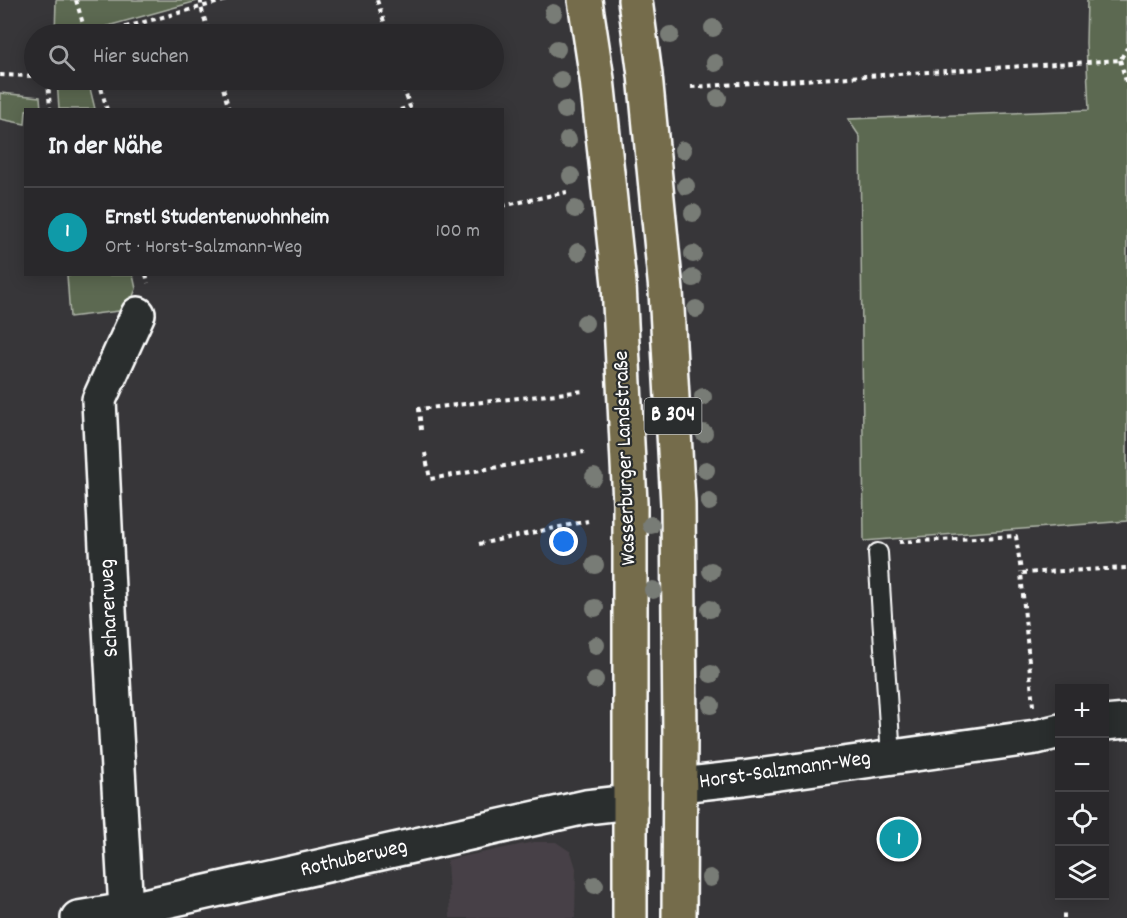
<!DOCTYPE html>
<html lang="de">
<meta charset="utf-8">
<style>
body{margin:0;font-family:Dekko,sans-serif;background:#353437;color:#f1f3f6}
.controls{position:absolute;right:18px;bottom:18px;display:grid;overflow:hidden;border-radius:0px;box-shadow:0 3px 15px #0003}
.controls button{width:54px;height:54px;display:grid;place-items:center;padding:0;border:0;border-bottom:2px solid #454447;background:#29282b;color:#f1f3f6;font:30px sans-serif}
.you{position:absolute;left:564px;top:542px;width:21px;height:21px;margin:-15px;border:4px solid #fff;border-radius:50%;background:#1a73e8;box-shadow:0 0 0 9px #1a73e833}
.badge{display:grid;place-items:center;width:39px;height:39px;border-radius:50%;background:#d93025;color:#fff;font-size:20px;font-weight:700}
.pin{position:absolute;translate:-50% -50%;border:3px solid #fff;box-shadow:0 2px 6px #0006}
.list{margin:0;padding:0;list-style:none}
h2{display:flex;justify-content:space-between;align-items:center;height:78px;margin:0;padding:0 24px;font-size:26px}
h2 small{font-size:20px;font-weight:400;color:#a5a6a9}
.list li{display:grid;grid-template-columns:39px 1fr auto;gap:18px;align-items:center;box-sizing:border-box;height:90px;padding:0 24px;border-top:2px solid #454447}
.list b{display:block;font-size:22px;white-space:nowrap}
.list p{margin:0;font-size:20px;white-space:nowrap;color:#a5a6a9}
.list em{font-size:20px;font-style:normal;color:#a5a6a9}
.icon{flex:none;width:33px;height:33px;fill:none;stroke:currentColor;stroke-width:2;stroke-linecap:round;stroke-linejoin:round}
.map{position:relative;flex:none;width:1127px;height:918px;overflow:hidden}
.search{position:absolute;background:#29282b;box-shadow:0 3px 15px #0003;left:24px;top:24px;width:480px;height:66px;display:flex;align-items:center;gap:15px;box-sizing:border-box;padding:0 21px;border-radius:33px;color:#a5a6a9;font-size:22px}
.panel{position:absolute;background:#29282b;box-shadow:0 3px 15px #0003;left:24px;top:108px;width:480px;height:168px;border-radius:0px}
.map>svg:first-child{display:block}
.built{fill:#474146}
.green{fill:#5c6951;stroke:#aeb4a8;stroke-width:1.5}
.lines{fill:none;stroke-linecap:round;stroke-linejoin:round}
.lane-casing{stroke:#fff;stroke-width:22}
.street-casing{stroke:#fff;stroke-width:38}
.primary-casing{stroke:#fff;stroke-width:38}
.path{stroke:#fff;stroke-width:4;stroke-dasharray:4.5 4.5;stroke-linecap:butt}
.lane{stroke:#2a2d2e;stroke-width:18}
.street{stroke:#2a2d2e;stroke-width:33}
.primary{stroke:#746c4b;stroke-width:33}
.tree{fill:#787b76}
.labels{text-anchor:middle;dominant-baseline:central;stroke-width:4.5;stroke-linejoin:round;paint-order:stroke}
.shield{fill:#2a2d2e;stroke:#bfc0c0;stroke-width:1.5}
.shield-label{font-size:21px;font-weight:bold;fill:#fff}
.street-label{font-size:22px;fill:#fff;stroke:#2a2d2e}
</style>
<div class="map">
<svg width="1127" height="918" viewBox="0 0 1127 918">
<rect width="100%" height="100%" fill="#373639"/>
<filter id="ink" filterUnits="userSpaceOnUse"><feTurbulence type="fractalNoise" baseFrequency=".0167" numOctaves="2"/><feDisplacementMap in="SourceGraphic" scale="12" xChannelSelector="R" yChannelSelector="G"/><feConvolveMatrix kernelMatrix="1 2 1 2 8 2 1 2 1" color-interpolation-filters="sRGB"/></filter>
<g filter="url(#ink)">
<path class="built" d="M 534,842 L 556,842 L 571,852 L 576,868 L 575,918 L 450,918 L 447,860 Z"/>
<path class="green" d="M 56,0 L 201,0 L 79,34 L 55,34 Z
M 1087,0 L 1127,0 L 1127,521 L 864,541 L 860,137 L 848,119 L 1089,110 L 1086,43 Z
M 57,80 L 88,80 L 95,109 L 59,109 Z
M 0,93 L 40,97 L 41,109 L 26,110 L 25,124 L 0,119 Z
M 67,275 L 133,275 L 136,289 L 127,310 L 70,317 Z"/>
<g class="lines">
<g class="lane-casing">
<path id="lane" d="M 878,553 L 891,757"/>
</g>
<g class="street-casing">
<path id="street" d="M 1104,723 L 1127,721
M 680,785 L 743,778 L 1036,737 L 1060,731
M 126,910 L 109,610 L 99,400 L 138,314
M 78,918 L 126,910 L 586,807 L 630,802"/>
</g>
<g class="primary-casing">
<path id="primary" d="M 585,0 L 597,79 L 619,284 L 630,503 L 630,918
M 635,0 L 645,75 L 666,291 L 678,504 L 680,737 L 679,918"/>
</g>
<path class="path" d="M 76,0 L 86,34
M 201,0 L 201,7 L 209,34
M 377,0 L 388,34
M 99,34 L 227,0
M 1120,60 L 1127,85
M 0,75 L 34,76
M 48,80 L 50,110
M 99,80 L 107,110
M 221,80 L 229,110
M 691,87 L 1120,60 L 1127,48
M 400,110 L 410,107 L 401,80
M 502,206 L 567,192
M 146,274 L 148,283
M 421,430 L 419,409 L 584,391
M 425,453 L 430,479 L 584,452
M 899,542 L 1016,536 L 1021,572
M 479,544 L 588,521
M 1033,706 L 1021,573 L 1127,568
M 1064,918 L 1064,913"/>
<use href="#lane" class="lane"/>
<use href="#street" class="street"/>
<use href="#primary" class="primary"/>
</g>
<g class="tree">
<circle cx="553" cy="13" r="9"/>
<circle cx="713" cy="28" r="9"/>
<circle cx="670" cy="35" r="9"/>
<circle cx="557" cy="49" r="9"/>
<circle cx="715" cy="63" r="9"/>
<circle cx="561" cy="80" r="9"/>
<circle cx="718" cy="98" r="9"/>
<circle cx="565" cy="110" r="9"/>
<circle cx="568" cy="140" r="9"/>
<circle cx="683" cy="150" r="9"/>
<circle cx="571" cy="176" r="9"/>
<circle cx="686" cy="186" r="9"/>
<circle cx="575" cy="209" r="9"/>
<circle cx="693" cy="213" r="9"/>
<circle cx="578" cy="252" r="9"/>
<circle cx="693" cy="254" r="9"/>
<circle cx="693" cy="278" r="9"/>
<circle cx="696" cy="309" r="9"/>
<circle cx="585" cy="323" r="9"/>
<circle cx="703" cy="397" r="9"/>
<circle cx="704" cy="433" r="9"/>
<circle cx="706" cy="470" r="9"/>
<circle cx="594" cy="477" r="9"/>
<circle cx="709" cy="502" r="9"/>
<circle cx="651" cy="525" r="9"/>
<circle cx="595" cy="565" r="9"/>
<circle cx="711" cy="571" r="9"/>
<circle cx="653" cy="590" r="9"/>
<circle cx="595" cy="608" r="9"/>
<circle cx="710" cy="609" r="9"/>
<circle cx="596" cy="645" r="9"/>
<circle cx="711" cy="674" r="9"/>
<circle cx="595" cy="680" r="9"/>
<circle cx="711" cy="705" r="9"/>
<circle cx="710" cy="878" r="9"/>
<circle cx="595" cy="885" r="9"/>
</g>
</g>
<g class="labels">
<rect class="shield" x="644.5" y="398" width="57" height="36" rx="4.5"/>
<g class="shield-label">
<text x="673" y="416">B 304</text>
</g>
<g class="street-label">
<text transform="translate(626 458) rotate(-92)">Wasserburger Landstraße</text>
<text transform="translate(110 608) rotate(-93)">Scharerweg</text>
<text transform="translate(785 771) rotate(-8)">Horst-Salzmann-Weg</text>
<text transform="translate(354 859) rotate(-13)">Rothuberweg</text>
</g>
</g>
</svg>
<div class="controls">
<button>+</button>
<button>−</button>
<button><svg class="icon" aria-label="locate" viewBox="0 0 24 24"><circle cx="12" cy="12" r="6"/><path d="M12 2v4M12 18v4M2 12h4M18 12h4"/></svg></button>
<button><svg class="icon" aria-label="layers" viewBox="0 0 24 24"><path d="M12 4l9 5-9 5-9-5zM3 14l9 5 9-5"/></svg></button>
</div>
<div class="you"></div>
<div class="pin badge" style="left:899px;top:839px;background:#0f9aa8">1</div>
<div class="search"><svg class="icon" aria-label="search" viewBox="0 0 24 24"><circle cx="10" cy="10" r="6"/><path d="M15 15l6 6"/></svg>Hier suchen</div>
<section class="panel">
<h2>In der Nähe<small></small></h2>
<ul class="list">
<li><span class="badge" style="background:#0f9aa8">1</span><div><b>Ernstl Studentenwohnheim</b><p>Ort · Horst-Salzmann-Weg</p></div><em>100 m</em></li>
</ul>
</section>
</div>
